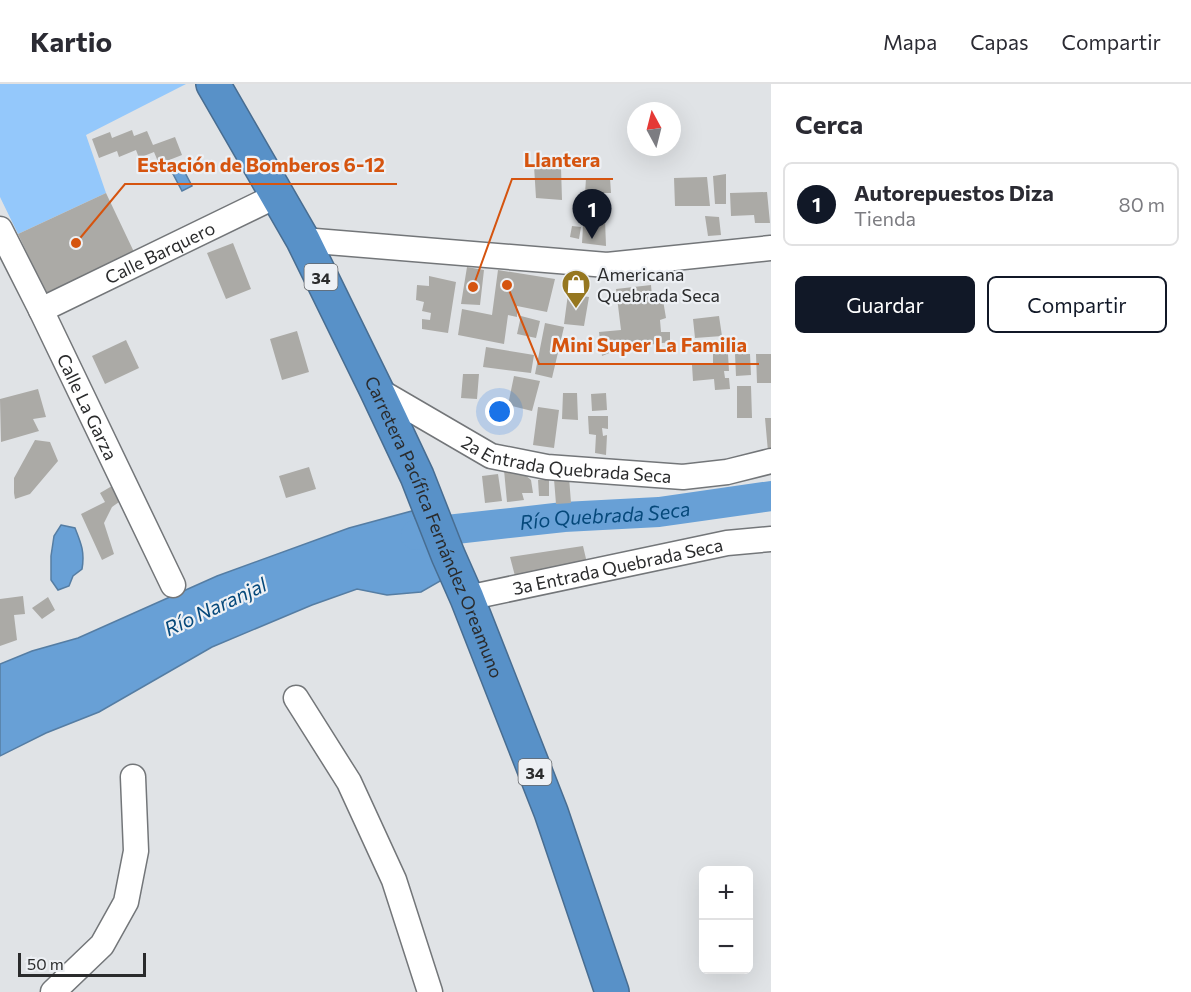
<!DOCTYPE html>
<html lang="es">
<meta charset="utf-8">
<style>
body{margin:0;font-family:Commissioner,sans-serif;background:#f2f2f3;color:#2b2b33}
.controls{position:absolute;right:18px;bottom:18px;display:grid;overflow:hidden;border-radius:9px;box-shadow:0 6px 24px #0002}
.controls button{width:54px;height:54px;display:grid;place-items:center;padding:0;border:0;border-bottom:2px solid #e1e1e2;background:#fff;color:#2b2b33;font:30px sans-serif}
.compass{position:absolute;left:627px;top:18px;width:54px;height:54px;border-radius:50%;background:#fff;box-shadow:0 6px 24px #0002;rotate:353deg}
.scale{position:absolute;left:18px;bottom:15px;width:128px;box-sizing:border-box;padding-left:6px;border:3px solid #2a2b2c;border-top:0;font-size:16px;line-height:21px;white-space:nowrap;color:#2a2b2c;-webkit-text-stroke:4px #edf0f4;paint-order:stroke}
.you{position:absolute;left:500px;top:328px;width:21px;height:21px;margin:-15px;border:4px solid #fff;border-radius:50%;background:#1a73e8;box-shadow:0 0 0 9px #1a73e833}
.badge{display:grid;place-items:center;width:39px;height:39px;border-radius:50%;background:#111827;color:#fff;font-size:20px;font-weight:700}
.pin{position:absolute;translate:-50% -50px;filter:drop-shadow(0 2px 3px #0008)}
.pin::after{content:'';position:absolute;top:32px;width:21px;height:18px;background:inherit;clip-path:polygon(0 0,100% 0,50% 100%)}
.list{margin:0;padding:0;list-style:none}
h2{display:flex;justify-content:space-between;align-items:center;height:78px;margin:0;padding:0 24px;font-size:26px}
h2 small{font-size:20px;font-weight:400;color:#7c7c81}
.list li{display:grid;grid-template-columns:39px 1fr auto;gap:18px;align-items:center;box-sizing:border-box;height:84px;margin:0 12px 12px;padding:0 12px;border:2px solid #e1e1e2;border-radius:9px}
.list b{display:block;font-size:22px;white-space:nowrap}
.list p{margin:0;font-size:20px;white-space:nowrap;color:#7c7c81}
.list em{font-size:20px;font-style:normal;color:#7c7c81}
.actions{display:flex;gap:12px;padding:18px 24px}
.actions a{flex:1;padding:14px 0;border:2px solid #111827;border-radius:9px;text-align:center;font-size:21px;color:#111827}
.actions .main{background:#111827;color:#fff}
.map{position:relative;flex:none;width:771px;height:908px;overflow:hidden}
header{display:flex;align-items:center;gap:36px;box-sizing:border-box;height:84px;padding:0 30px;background:#fff;border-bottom:2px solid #e1e1e2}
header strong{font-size:28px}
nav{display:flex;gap:33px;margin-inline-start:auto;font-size:21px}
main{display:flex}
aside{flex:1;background:#fff}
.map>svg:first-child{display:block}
.green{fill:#94c8fb}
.water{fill:#68a0d6;stroke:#557da3;stroke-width:1.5}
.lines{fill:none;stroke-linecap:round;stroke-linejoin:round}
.river{stroke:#68a0d6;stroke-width:30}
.building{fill:#abaaa6}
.minor-casing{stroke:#737679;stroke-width:27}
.highway-casing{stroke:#486d91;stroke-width:36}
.minor{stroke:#fff;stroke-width:24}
.highway{stroke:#5891c8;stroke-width:33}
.labels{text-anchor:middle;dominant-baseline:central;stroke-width:4.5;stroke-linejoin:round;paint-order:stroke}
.shield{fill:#edf0f4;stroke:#646668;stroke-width:1.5}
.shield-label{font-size:16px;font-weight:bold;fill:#2a2b2c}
.street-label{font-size:18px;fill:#2a2b2c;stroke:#edf0f4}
.poi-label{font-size:18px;fill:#2a2b2c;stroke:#edf0f4;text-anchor:start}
.water-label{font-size:20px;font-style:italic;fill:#05487a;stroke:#edf0f4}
.leader{fill:none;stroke:#d5540f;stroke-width:2}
.callout-dot{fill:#d5540f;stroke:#edf0f4;stroke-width:2}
.callout-label{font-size:20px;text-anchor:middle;font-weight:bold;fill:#d5540f;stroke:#edf0f4;stroke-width:4.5;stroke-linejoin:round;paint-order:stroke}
</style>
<header>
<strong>Kartio</strong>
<nav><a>Mapa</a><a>Capas</a><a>Compartir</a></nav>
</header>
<main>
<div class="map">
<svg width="771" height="908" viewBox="0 0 771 908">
<rect width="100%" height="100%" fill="#e0e3e6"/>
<path class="green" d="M 0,0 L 186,0 L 86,51 L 106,109 L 18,150 L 0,113 Z"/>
<path class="water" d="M 182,83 L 192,102 L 182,107 L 172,88 Z
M 412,427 L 442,496 L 421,508 L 387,511 L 357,505 L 312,521 L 212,563 L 99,628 L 46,649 L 0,672 L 0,580 L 32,567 L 78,554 L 217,492 L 349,444 Z
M 61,441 L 75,444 C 81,459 85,468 82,485 L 73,492 L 69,502 L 58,506 L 51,496 L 51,472 L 54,452 Z"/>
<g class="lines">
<path class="river" id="s1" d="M 416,451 L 438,447 L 564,433 L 659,428 L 771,412"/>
</g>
<path class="building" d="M 132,46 L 134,52 L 147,47 L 153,61 L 175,53 L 182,71 L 159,80 L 154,68 L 139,74 L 136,66 L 119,73 L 117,67 L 99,74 L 92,55 L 110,48 L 112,54 Z
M 534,82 L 561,83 L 562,116 L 536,114 Z
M 726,90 L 726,120 L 715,120 L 713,92 Z
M 707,93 L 710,122 L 675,122 L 674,94 Z
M 586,94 L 610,94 L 611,109 L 604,109 L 606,162 L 582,159 Z
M 767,108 L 770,139 L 755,139 L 754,131 L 731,132 L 730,109 Z
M 106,109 L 134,168 L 46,209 L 18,150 Z
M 705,132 L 719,133 L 721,151 L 708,152 Z
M 572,142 L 581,143 L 579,155 L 570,153 Z
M 233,159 L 251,205 L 226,215 L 207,169 Z
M 467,183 L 484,186 L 480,221 L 461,220 Z
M 498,186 L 555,195 L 547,228 L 517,222 L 517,233 L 508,231 L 504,260 L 458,251 L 462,225 L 492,231 Z
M 429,192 L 456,198 L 448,249 L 422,245 L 422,235 L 430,236 L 431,229 L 422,227 L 424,218 L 416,216 L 417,201 L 429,202 Z
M 651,201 L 652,212 L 662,210 L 666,234 L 660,236 L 661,248 L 670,248 L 670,258 L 619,265 L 602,272 L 599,248 L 621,246 L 616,205 Z
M 568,210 L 589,213 L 584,242 L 564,240 Z
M 521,232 L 540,237 L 536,254 L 517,250 Z
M 719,232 L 722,252 L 695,254 L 693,235 Z
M 545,239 L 564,243 L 552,294 L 535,290 Z
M 297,247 L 309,288 L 282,296 L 270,255 Z
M 126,256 L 139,284 L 105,300 L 92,272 Z
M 486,263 L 534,271 L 531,289 L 483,283 Z
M 713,270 L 728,270 L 729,287 L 724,287 L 725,294 L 729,294 L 730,305 L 715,306 L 714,295 L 693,297 L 692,281 L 713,279 Z
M 735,270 L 750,270 L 751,291 L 736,292 Z
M 756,270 L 771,270 L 771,299 L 757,299 Z
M 463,290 L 479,290 L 477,315 L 461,314 Z
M 514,292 L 540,297 L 532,327 L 508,321 Z
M 737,302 L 751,302 L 752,334 L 737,334 Z
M 38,305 L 46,333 L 33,335 L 39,347 L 1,358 L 0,315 Z
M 563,309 L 577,309 L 578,336 L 562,335 Z
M 606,309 L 607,326 L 592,327 L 591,310 Z
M 538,323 L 559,326 L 554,364 L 533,361 Z
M 588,332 L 608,332 L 608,345 L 602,344 L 603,352 L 607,351 L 606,371 L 595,369 L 596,351 L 589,350 Z
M 765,334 L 771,334 L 771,368 L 768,368 Z
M 35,356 L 50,358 L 58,377 L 30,410 L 15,415 L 14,409 L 14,394 Z
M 309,383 L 316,405 L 286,414 L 279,392 Z
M 504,386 L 522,388 L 531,396 L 533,409 L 522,409 L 524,416 L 507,418 Z
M 498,390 L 502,417 L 485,419 L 482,392 Z
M 569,393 L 571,419 L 556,420 L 554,395 Z
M 549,395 L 549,412 L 539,412 L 538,396 Z
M 112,402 L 119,418 L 112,423 L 104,439 L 114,470 L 102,476 L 81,430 L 105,418 L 100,409 Z
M 583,462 L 587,479 L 515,492 L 510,473 Z
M 23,512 L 25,530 L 14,531 L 17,556 L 0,562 L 0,515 Z
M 48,513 L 55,526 L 42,535 L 32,524 Z"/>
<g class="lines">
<g class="minor-casing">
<g id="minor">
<path id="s2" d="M 0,145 L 41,226 L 173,501"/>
<path d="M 303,156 L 607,181 L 771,164"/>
<path id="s3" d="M 41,226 L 278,111"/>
<path id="s4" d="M 376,305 L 491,372 L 547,383 L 683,393 L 727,388 L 771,377"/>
<path id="s5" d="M 467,514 L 727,459 L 771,455"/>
<path d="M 296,614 L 349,698 L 394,796 L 430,908"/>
<path d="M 53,908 L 102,861 L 126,818 L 136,767 L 133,693"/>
</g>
</g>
<g class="highway-casing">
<g id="highway">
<path id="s6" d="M 213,0 L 303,156 L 376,305 L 417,392 L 448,471 L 467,514 L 551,728 L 612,908"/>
</g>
</g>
<use href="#minor" class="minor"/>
<use href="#highway" class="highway"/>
</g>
<defs>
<g id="shop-pin" transform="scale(1.5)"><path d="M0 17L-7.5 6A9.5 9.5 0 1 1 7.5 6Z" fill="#967720" stroke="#edf0f4"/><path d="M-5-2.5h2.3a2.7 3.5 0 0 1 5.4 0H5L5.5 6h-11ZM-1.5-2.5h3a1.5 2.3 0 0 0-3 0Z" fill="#fff"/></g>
</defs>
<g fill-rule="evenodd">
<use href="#shop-pin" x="576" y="200"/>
</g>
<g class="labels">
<g class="shield">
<rect x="304.5" y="180" width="33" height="26" rx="4.5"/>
<rect x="518.5" y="675" width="33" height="26" rx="4.5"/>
</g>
<g class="shield-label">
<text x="321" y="193">34</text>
<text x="535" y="688">34</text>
</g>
<g class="street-label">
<text stroke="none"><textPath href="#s3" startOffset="132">Calle Barquero</textPath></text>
<text stroke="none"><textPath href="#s2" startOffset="198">Calle La Garza</textPath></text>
<text stroke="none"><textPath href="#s4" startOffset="208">2a Entrada Quebrada Seca</textPath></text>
<text stroke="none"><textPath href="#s6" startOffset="496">Carretera Pacífica Fernández Oreamuno</textPath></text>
<text stroke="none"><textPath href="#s5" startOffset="154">3a Entrada Quebrada Seca</textPath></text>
</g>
<g class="poi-label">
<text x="597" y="190">Americana<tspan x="597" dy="21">Quebrada Seca</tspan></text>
</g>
<g class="water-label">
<text stroke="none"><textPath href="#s1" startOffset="190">Río Quebrada Seca</textPath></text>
<text transform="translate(215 522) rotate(-25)">Río Naranjal</text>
</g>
</g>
<path class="leader" d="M473 203L512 95H613M76 159L125 100H397M507 201L539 280H759"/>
<g class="callout-dot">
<circle cx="473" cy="203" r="6"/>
<circle cx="76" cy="159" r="6"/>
<circle cx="507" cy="201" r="6"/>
</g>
<g class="callout-label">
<text x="562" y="83">Llantera</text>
<text x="261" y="88">Estación de Bomberos 6-12</text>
<text x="649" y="268">Mini Super La Familia</text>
</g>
</svg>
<div class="controls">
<button>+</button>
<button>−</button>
</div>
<svg class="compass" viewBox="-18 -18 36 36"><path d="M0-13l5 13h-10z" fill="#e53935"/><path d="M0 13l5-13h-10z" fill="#7c7c81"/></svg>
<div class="scale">50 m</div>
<div class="you"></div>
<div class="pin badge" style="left:592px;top:155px">1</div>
</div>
<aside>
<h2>Cerca<small></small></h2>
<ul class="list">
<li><span class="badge">1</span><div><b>Autorepuestos Diza</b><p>Tienda</p></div><em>80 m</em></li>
</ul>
<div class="actions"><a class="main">Guardar</a><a>Compartir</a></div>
</aside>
</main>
